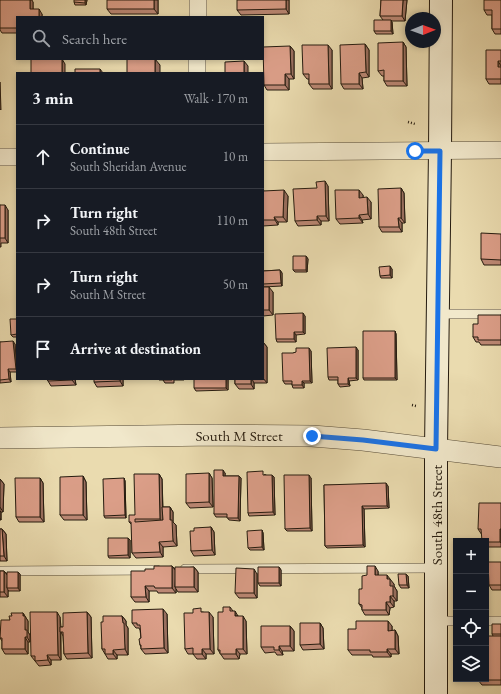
<!DOCTYPE html>
<meta charset="utf-8">
<style>
body{margin:0;font-family:"EB Garamond",serif;background:#242831;color:#f1f3f6}
.controls{position:absolute;right:12px;bottom:12px;display:grid;overflow:hidden;border-radius:0px;box-shadow:0 2px 6px #0003}
.controls button{width:36px;height:36px;display:grid;place-items:center;padding:0;border:0;border-bottom:1px solid #363941;background:#171b24;color:#f1f3f6;font:20px sans-serif}
.compass{position:absolute;left:405px;top:12px;width:36px;height:36px;border-radius:50%;background:#171b24;box-shadow:0 2px 6px #0003;rotate:89deg}
.stop{position:absolute;width:12px;height:12px;margin:-9px;border:3px solid #1a73e8;border-radius:50%;background:#fff}
.stop.end{background:#1a73e8;border-color:#fff;box-shadow:0 1px 4px #0008}
.list{margin:0;padding:0;list-style:none}
h2{display:flex;justify-content:space-between;align-items:center;height:52px;margin:0;padding:0 16px;font-size:17px}
h2 small{font-size:13px;font-weight:400;color:#9ea1a6}
.list li{display:grid;grid-template-columns:26px 1fr auto;gap:12px;align-items:center;box-sizing:border-box;height:64px;padding:0 16px;border-top:1px solid #363941}
.list b{display:block;font-size:15px;white-space:nowrap}
.list p{margin:0;font-size:13px;white-space:nowrap;color:#9ea1a6}
.list em{font-size:13px;font-style:normal;color:#9ea1a6}
.icon{flex:none;width:22px;height:22px;fill:none;stroke:currentColor;stroke-width:2;stroke-linecap:round;stroke-linejoin:round}
.map{position:relative;flex:none;width:501px;height:694px;overflow:hidden}
.search{position:absolute;background:#171b24;box-shadow:0 2px 6px #0003;left:16px;top:16px;width:248px;height:44px;display:flex;align-items:center;gap:10px;box-sizing:border-box;padding:0 14px;border-radius:0px;color:#9ea1a6;font-size:15px}
.panel{position:absolute;background:#171b24;box-shadow:0 2px 6px #0003;left:16px;top:72px;width:248px;height:308px;border-radius:0px}
.map>svg:first-child{display:block}
.lines{fill:none;stroke-linecap:round;stroke-linejoin:round}
.service-casing{stroke:#564b37;stroke-width:10}
.minor-casing{stroke:#564b37;stroke-width:18}
.tertiary-casing{stroke:#564b37;stroke-width:22}
.secondary-casing{stroke:#251b0f;stroke-width:24}
.path{stroke:#251b0f;stroke-width:2.5;stroke-dasharray:1 2;stroke-linecap:butt}
.service{stroke:#f1e8cb;stroke-width:9}
.minor{stroke:#f1e8cb;stroke-width:17}
.tertiary{stroke:#f1e8cb;stroke-width:21}
.secondary{stroke:#f1e8cb;stroke-width:22}
.wall{fill:#bc8875;stroke:#251b0f}
.shaded-wall{fill:#996f5f;stroke:#251b0f}
.building{fill:#db9e88;stroke:#251b0f}
.route{stroke:#1a73e8;stroke-width:5}
.labels{text-anchor:middle;dominant-baseline:central;stroke-width:3;stroke-linejoin:round;paint-order:stroke}
.street-label{font-size:15px;fill:#251b0f;stroke:#f1e8cb}
</style>
<div class="map">
<svg width="501" height="694" viewBox="0 0 501 694">
<rect width="100%" height="100%" fill="#eadbaf"/>
<filter id="stains"><feTurbulence type="fractalNoise" baseFrequency=".005" numOctaves="4"/><feColorMatrix values="0 0 0 0 .2 0 0 0 0 .09 0 0 0 0 .02 0 0 0 .5 -.17"/></filter>
<radialGradient id="worn" r=".72"><stop offset=".6" stop-color="#630" stop-opacity="0"/><stop offset="1" stop-color="#630" stop-opacity=".3"/></radialGradient>
<g class="lines">
<g class="service-casing">
<path id="service" d="M 438,314 L 501,314
M 185,569 L 436,568
M 0,571 L 157,570
M 436,621 L 456,621
M 486,621 L 501,621"/>
</g>
<g class="minor-casing">
<path id="minor" d="M 198,17 L 198,0
M 197,73 L 197,59
M 263,152 L 501,150
M 0,157 L 17,157"/>
</g>
<g class="tertiary-casing">
<path id="tertiary" d="M 0,438 L 216,435 L 312,436 L 363,440 L 501,457"/>
</g>
<g class="secondary-casing">
<path id="secondary" d="M 436,694 L 436,449 L 440,151 L 441,0"/>
</g>
<path class="path" d="M 408,122 L 415,124
M 412,405 L 416,406"/>
<use href="#service" class="service"/>
<use href="#minor" class="minor"/>
<use href="#tertiary" class="tertiary"/>
<use href="#secondary" class="secondary"/>
</g>
<path class="wall" d="M 0,0 L 33,2 L 33,9 L 42,14 L 42,17 L 17,17 L 17,33 L 2,33 L 0,30 Z
M 87,0 L 86,5 L 75,5 L 74,2 Z
M 158,0 L 158,14 L 111,14 L 107,9 Z
M 289,0 L 289,14 L 241,15 L 237,10 Z
M 381,0 L 407,0 L 405,21 L 391,21 L 392,22 L 393,34 L 376,34 L 374,31 L 383,20 L 380,16 Z
M 501,0 L 501,34 L 495,34 L 492,29 L 492,15 L 487,15 L 484,10 Z
M 403,42 L 406,47 L 407,86 L 387,86 L 384,81 L 384,76 L 382,76 L 378,71 Z
M 365,44 L 369,50 L 369,77 L 362,78 L 363,89 L 344,89 L 341,84 Z
M 290,46 L 294,51 L 294,79 L 289,79 L 289,90 L 267,90 L 264,85 Z
M 332,50 L 332,89 L 313,89 L 309,84 L 309,79 L 307,79 L 303,74 Z
M 501,50 L 501,84 L 489,84 L 486,79 Z
M 328,186 L 329,221 L 321,221 L 321,225 L 298,226 L 295,221 L 317,188 Z
M 401,188 L 404,193 L 405,223 L 402,223 L 402,232 L 382,232 L 379,227 Z
M 263,191 L 288,196 L 287,222 L 278,222 L 278,225 L 263,226 Z
M 363,195 L 363,197 L 371,202 L 371,219 L 362,220 L 363,223 L 340,224 L 336,219 Z
M 0,205 L 8,210 L 8,243 L 1,243 L 1,247 L 0,247 Z
M 501,234 L 501,265 L 484,265 L 481,259 Z
M 306,256 L 308,259 L 307,272 L 295,272 L 293,270 Z
M 392,269 L 392,278 L 381,278 L 380,276 Z
M 280,270 L 282,273 L 282,286 L 263,287 L 263,271 Z
M 263,287 L 273,292 L 273,315 L 263,316 Z
M 501,315 L 501,345 L 481,345 L 479,342 L 476,342 L 473,337 L 478,324 Z
M 305,316 L 305,334 L 296,335 L 296,342 L 277,342 L 276,339 Z
M 17,319 L 17,337 L 13,337 L 11,335 Z
M 395,331 L 396,334 L 397,380 L 364,380 L 363,378 Z
M 0,342 L 15,344 L 17,372 L 10,372 L 11,382 L 0,383 Z
M 263,342 L 267,347 L 267,383 L 254,383 L 254,389 L 239,389 L 235,384 L 235,379 L 263,379 Z
M 358,350 L 358,380 L 349,381 L 350,386 L 340,387 L 338,384 L 338,380 L 329,380 L 328,377 Z
M 311,351 L 312,383 L 304,383 L 304,388 L 293,388 L 292,385 L 292,384 L 285,384 L 283,381 L 293,353 Z
M 47,379 L 75,379 L 76,385 L 51,386 L 48,381 Z
M 123,379 L 123,386 L 97,387 L 94,382 Z
M 158,379 L 184,379 L 184,380 L 174,380 L 174,383 L 165,383 L 163,380 L 159,380 Z
M 228,379 L 228,390 L 196,391 L 194,388 Z
M 209,473 L 212,478 L 213,507 L 190,508 L 186,503 Z
M 225,473 L 225,476 L 239,476 L 241,478 L 240,521 L 229,520 L 227,517 L 216,517 L 214,514 Z
M 159,474 L 162,479 L 163,507 L 170,507 L 173,512 L 173,522 L 176,525 L 177,546 L 163,547 L 163,557 L 136,558 L 132,553 L 132,525 L 129,522 L 135,515 Z
M 265,474 L 265,475 L 274,477 L 275,515 L 249,516 L 248,513 Z
M 83,476 L 86,482 L 87,520 L 64,520 L 60,515 Z
M 40,478 L 43,483 L 44,522 L 19,522 L 16,517 Z
M 124,478 L 125,481 L 126,518 L 105,518 L 104,516 Z
M 311,478 L 312,531 L 287,531 L 285,529 Z
M 0,479 L 4,484 L 3,512 L 1,512 L 1,520 L 0,520 Z
M 324,485 L 388,486 L 389,508 L 364,509 L 365,547 L 327,548 L 325,546 Z
M 501,503 L 501,547 L 486,547 L 486,541 L 478,529 Z
M 211,527 L 214,532 L 215,555 L 194,556 L 191,551 L 194,531 Z
M 0,529 L 2,529 L 6,534 L 7,561 L 0,561 Z
M 262,530 L 263,533 L 264,550 L 250,550 L 248,548 Z
M 130,540 L 130,558 L 109,558 L 108,556 Z
M 501,562 L 501,590 L 492,590 L 489,585 Z
M 172,566 L 175,569 L 194,567 L 198,572 L 198,592 L 178,592 L 176,589 L 176,593 L 158,593 L 157,591 L 149,591 L 149,602 L 135,602 L 131,597 L 145,571 Z
M 279,567 L 281,570 L 281,586 L 260,586 L 258,583 Z
M 0,571 L 4,571 L 7,574 L 20,574 L 20,591 L 8,591 L 8,590 L 8,597 L 0,597 Z
M 378,571 L 378,575 L 389,579 L 394,584 L 394,586 L 397,591 L 397,601 L 394,601 L 394,607 L 390,608 L 389,615 L 365,615 L 362,610 L 362,608 L 359,604 L 362,589 L 367,575 Z
M 257,574 L 257,598 L 239,598 L 235,593 Z
M 406,574 L 408,576 L 409,588 L 401,588 L 399,585 Z
M 230,607 L 233,611 L 238,616 L 246,621 L 247,654 L 240,654 L 239,659 L 224,659 L 218,650 L 223,612 Z
M 87,612 L 91,617 L 92,658 L 67,659 L 64,654 L 63,636 L 61,632 L 61,660 L 51,660 L 51,665 L 39,666 L 31,656 L 60,617 L 61,627 L 63,627 Z
M 203,612 L 213,617 L 214,654 L 206,654 L 206,659 L 197,659 L 193,654 L 188,654 L 185,649 L 193,613 Z
M 23,613 L 28,621 L 28,632 L 30,635 L 30,642 L 28,642 L 28,654 L 5,654 L 2,649 L 2,641 L 0,638 L 0,631 L 10,620 L 12,616 Z
M 167,614 L 168,653 L 145,654 L 141,649 L 141,647 L 140,645 L 141,638 L 140,630 L 139,628 L 136,628 L 132,623 Z
M 122,616 L 126,621 L 126,625 L 128,628 L 128,655 L 117,655 L 117,659 L 108,659 L 102,649 L 103,622 Z
M 320,623 L 323,628 L 324,649 L 303,650 L 300,645 Z
M 501,624 L 501,685 L 482,685 L 478,680 L 493,636 L 492,634 Z
M 290,626 L 294,631 L 294,651 L 282,651 L 283,655 L 277,655 L 275,652 L 265,653 L 261,647 Z
M 392,626 L 392,631 L 395,630 L 398,636 L 399,654 L 391,654 L 391,657 L 373,657 L 372,655 L 352,655 L 348,650 L 356,629 Z"/>
<path class="shaded-wall" d="M 30,0 L 32,0 L 33,2 L 33,14 L 30,9 Z
M 85,0 L 87,0 L 86,5 L 85,3 Z
M 154,0 L 158,0 L 158,14 L 154,9 Z
M 286,0 L 289,0 L 289,14 L 286,9 Z
M 403,0 L 407,0 L 405,21 L 402,16 Z
M 39,9 L 42,14 L 42,17 L 39,17 Z
M 391,20 L 392,22 L 393,34 L 391,31 Z
M 403,42 L 406,47 L 407,86 L 403,81 Z
M 365,44 L 369,50 L 369,77 L 366,72 Z
M 328,45 L 332,50 L 332,89 L 329,84 Z
M 290,46 L 294,51 L 294,79 L 291,74 Z
M 62,59 L 65,64 L 65,73 L 62,73 Z
M 155,59 L 160,65 L 160,73 L 155,73 Z
M 244,61 L 248,66 L 248,73 L 244,73 Z
M 498,61 L 501,66 L 501,72 L 498,67 Z
M 100,69 L 103,73 L 100,73 Z
M 359,73 L 362,78 L 363,89 L 359,84 Z
M 285,74 L 289,79 L 289,90 L 285,85 Z
M 0,82 L 1,110 L 0,109 Z
M 325,181 L 328,186 L 329,221 L 326,216 Z
M 401,188 L 404,193 L 405,223 L 401,218 Z
M 284,190 L 288,196 L 287,222 L 283,217 Z
M 359,190 L 363,195 L 363,203 L 359,198 Z
M 367,197 L 371,202 L 371,219 L 368,214 Z
M 5,205 L 8,210 L 8,243 L 5,238 Z
M 359,215 L 362,220 L 363,223 L 359,218 Z
M 317,216 L 321,221 L 321,225 L 317,220 Z
M 274,217 L 278,222 L 278,225 L 275,220 Z
M 398,218 L 402,223 L 402,232 L 399,227 Z
M 306,256 L 308,259 L 307,272 L 306,270 Z
M 390,266 L 392,269 L 392,278 L 390,275 Z
M 280,270 L 282,273 L 282,286 L 281,283 Z
M 269,287 L 273,292 L 273,315 L 269,310 Z
M 303,313 L 305,316 L 305,334 L 303,332 Z
M 395,331 L 396,334 L 397,380 L 395,378 Z
M 294,332 L 296,335 L 296,342 L 294,339 Z
M 13,341 L 15,344 L 17,371 L 16,369 Z
M 263,342 L 267,347 L 267,383 L 263,378 Z
M 356,347 L 358,350 L 358,380 L 356,378 Z
M 309,348 L 311,351 L 312,383 L 310,381 Z
M 8,369 L 10,372 L 11,382 L 9,379 Z
M 348,378 L 349,381 L 350,386 L 348,384 Z
M 72,379 L 75,379 L 76,385 L 72,380 Z
M 120,379 L 123,379 L 123,386 L 120,381 Z
M 226,379 L 228,379 L 228,390 L 226,388 Z
M 251,379 L 252,379 L 254,383 L 254,389 L 251,384 Z
M 302,381 L 304,383 L 304,388 L 302,385 Z
M 223,470 L 225,473 L 225,478 L 223,476 Z
M 209,473 L 212,478 L 213,507 L 209,502 Z
M 159,474 L 162,479 L 163,524 L 160,519 Z
M 272,475 L 274,477 L 275,515 L 273,512 Z
M 309,475 L 311,478 L 312,531 L 310,528 Z
M 83,476 L 86,482 L 87,520 L 83,515 Z
M 239,476 L 241,478 L 240,521 L 238,518 Z
M 40,478 L 43,483 L 44,522 L 40,517 Z
M 124,478 L 125,481 L 126,518 L 125,515 Z
M 0,479 L 4,484 L 3,512 L 0,507 Z
M 386,483 L 388,486 L 389,508 L 387,506 Z
M 362,506 L 364,509 L 365,547 L 363,545 Z
M 170,507 L 173,512 L 173,522 L 176,525 L 177,546 L 173,541 L 170,520 Z
M 0,511 L 1,512 L 1,520 L 0,518 Z
M 211,527 L 214,532 L 215,555 L 212,550 Z
M 2,529 L 6,534 L 7,561 L 4,556 Z
M 500,529 L 501,530 L 501,543 L 500,542 Z
M 262,530 L 263,533 L 264,550 L 262,547 Z
M 128,538 L 130,540 L 130,558 L 128,555 Z
M 159,542 L 163,547 L 163,557 L 160,552 Z
M 172,566 L 176,571 L 175,587 L 176,589 L 176,593 L 172,588 Z
M 375,566 L 378,571 L 378,580 L 375,575 Z
M 194,567 L 198,572 L 198,592 L 194,587 Z
M 279,567 L 281,570 L 281,586 L 279,583 Z
M 254,569 L 257,574 L 257,598 L 254,593 Z
M 4,571 L 8,576 L 7,588 L 8,590 L 8,597 L 4,592 Z
M 18,572 L 20,574 L 20,591 L 18,588 Z
M 406,574 L 408,576 L 409,588 L 407,585 Z
M 387,575 L 394,584 L 394,586 L 397,591 L 397,601 L 393,596 L 387,579 Z
M 145,586 L 149,591 L 149,602 L 146,597 Z
M 390,596 L 394,601 L 394,607 L 390,602 Z
M 386,602 L 390,608 L 389,615 L 386,610 Z
M 163,609 L 167,614 L 168,653 L 164,648 Z
M 235,611 L 238,616 L 235,616 Z
M 57,612 L 60,617 L 61,660 L 58,655 Z
M 87,612 L 91,617 L 92,658 L 88,653 Z
M 209,612 L 213,617 L 214,654 L 210,649 Z
M 23,613 L 28,621 L 28,632 L 30,635 L 30,642 L 27,637 L 25,630 Z
M 122,616 L 126,621 L 126,625 L 128,628 L 128,655 L 125,649 Z
M 243,616 L 246,621 L 247,654 L 243,649 Z
M 388,621 L 392,626 L 392,636 L 388,631 Z
M 320,623 L 323,628 L 324,649 L 320,644 Z
M 290,626 L 294,631 L 294,651 L 290,646 Z
M 395,630 L 398,636 L 399,654 L 395,649 Z
M 25,637 L 28,642 L 28,654 L 25,649 Z
M 279,646 L 282,651 L 283,655 L 279,650 Z
M 202,649 L 206,654 L 206,659 L 202,654 Z
M 236,649 L 240,654 L 239,659 L 236,654 Z
M 387,649 L 391,654 L 391,657 L 387,652 Z
M 113,650 L 117,655 L 117,659 L 113,654 Z
M 47,655 L 51,660 L 51,665 L 48,660 Z"/>
<path class="building" d="M 0,0 L 30,0 L 30,9 L 39,9 L 39,17 L 17,17 L 17,28 L 0,28 Z
M 74,0 L 85,0 L 85,3 L 74,2 Z
M 107,0 L 154,0 L 154,9 L 107,9 Z
M 237,0 L 286,0 L 286,9 L 237,10 Z
M 381,0 L 403,0 L 402,16 L 380,16 Z
M 484,0 L 501,0 L 501,29 L 492,29 L 492,10 L 484,10 Z
M 374,20 L 391,20 L 391,31 L 374,31 Z
M 403,42 L 403,81 L 384,81 L 384,70 L 378,71 L 378,43 Z
M 365,44 L 366,72 L 359,73 L 359,84 L 341,84 L 340,45 Z
M 302,45 L 328,45 L 329,84 L 309,84 L 309,74 L 303,74 Z
M 290,46 L 291,74 L 285,74 L 285,85 L 264,85 L 263,47 Z
M 486,50 L 501,50 L 501,61 L 498,61 L 498,67 L 501,67 L 501,79 L 486,79 Z
M 31,59 L 62,59 L 62,73 L 31,73 Z
M 127,59 L 155,59 L 155,73 L 127,73 Z
M 244,61 L 244,73 L 225,73 L 225,62 Z
M 75,69 L 100,69 L 100,73 L 75,73 Z
M 325,181 L 326,216 L 317,216 L 317,220 L 295,221 L 293,189 L 317,188 L 316,182 Z
M 401,188 L 401,218 L 398,218 L 399,227 L 379,227 L 378,189 Z
M 284,190 L 283,217 L 274,217 L 275,220 L 263,220 L 263,191 Z
M 335,190 L 359,190 L 359,198 L 367,197 L 368,214 L 359,215 L 359,218 L 336,219 Z
M 0,205 L 5,205 L 5,238 L 0,238 Z
M 481,233 L 501,234 L 501,260 L 481,259 Z
M 293,256 L 306,256 L 306,270 L 293,270 Z
M 390,266 L 390,275 L 380,276 L 379,267 Z
M 280,270 L 281,283 L 263,284 L 263,271 Z
M 263,287 L 269,287 L 269,310 L 263,310 Z
M 303,313 L 303,332 L 294,332 L 294,339 L 276,339 L 275,314 Z
M 478,315 L 501,315 L 501,340 L 478,340 L 478,337 L 473,337 L 473,324 L 478,324 Z
M 10,319 L 17,319 L 17,334 L 11,335 Z
M 363,331 L 395,331 L 395,378 L 363,378 Z
M 13,341 L 16,369 L 8,369 L 9,379 L 0,380 L 0,342 Z
M 356,347 L 356,378 L 348,378 L 348,384 L 338,384 L 338,377 L 328,377 L 327,348 Z
M 296,348 L 309,348 L 310,381 L 302,381 L 302,385 L 292,385 L 292,381 L 283,381 L 282,353 L 293,353 L 296,352 Z
M 47,379 L 72,379 L 72,380 L 48,381 Z
M 94,379 L 120,379 L 120,381 L 94,382 Z
M 163,379 L 172,379 L 172,380 L 163,380 Z
M 194,379 L 226,379 L 226,388 L 194,388 Z
M 235,379 L 251,379 L 251,384 L 235,384 Z
M 214,470 L 223,470 L 223,476 L 239,476 L 238,518 L 227,518 L 227,514 L 214,514 Z
M 263,471 L 263,475 L 272,475 L 273,512 L 248,513 L 247,472 Z
M 209,473 L 209,502 L 186,503 L 186,474 Z
M 134,474 L 159,474 L 160,519 L 135,519 L 135,522 L 163,520 L 162,507 L 170,507 L 170,520 L 172,520 L 173,541 L 159,542 L 160,552 L 132,553 L 131,522 L 129,522 L 129,515 L 135,515 Z
M 284,475 L 309,475 L 310,528 L 285,529 Z
M 83,476 L 83,515 L 60,515 L 60,477 Z
M 15,478 L 40,478 L 40,517 L 16,517 Z
M 124,478 L 125,515 L 104,516 L 103,479 Z
M 386,483 L 387,506 L 362,506 L 363,545 L 325,546 L 324,485 Z
M 479,503 L 501,503 L 501,529 L 500,529 L 500,542 L 486,542 L 486,541 L 482,541 L 481,529 L 478,529 Z
M 211,527 L 212,550 L 191,551 L 190,531 L 194,531 L 194,528 Z
M 0,529 L 2,529 L 4,556 L 0,556 Z
M 262,530 L 262,547 L 248,548 L 247,531 Z
M 108,538 L 128,538 L 128,555 L 108,556 Z
M 488,562 L 501,562 L 501,585 L 489,585 Z
M 154,566 L 172,566 L 172,588 L 155,588 L 154,586 L 145,586 L 146,597 L 131,597 L 131,571 L 145,571 L 145,569 L 154,569 Z
M 367,566 L 375,566 L 375,575 L 387,575 L 387,579 L 390,579 L 390,586 L 393,586 L 393,596 L 390,596 L 390,602 L 386,602 L 386,610 L 362,610 L 362,605 L 359,604 L 359,589 L 362,589 L 362,576 L 367,575 Z
M 175,567 L 194,567 L 194,587 L 175,587 Z
M 258,567 L 279,567 L 279,583 L 258,583 Z
M 236,568 L 254,569 L 254,593 L 235,593 Z
M 0,571 L 4,571 L 4,592 L 0,592 Z
M 7,572 L 18,572 L 18,588 L 7,588 Z
M 398,574 L 406,574 L 407,585 L 399,585 Z
M 223,607 L 230,607 L 230,611 L 235,611 L 235,616 L 243,616 L 243,649 L 236,649 L 236,654 L 220,654 L 220,650 L 218,650 L 218,612 L 223,612 Z
M 201,608 L 201,612 L 209,612 L 210,649 L 202,649 L 202,654 L 193,654 L 193,648 L 185,649 L 184,613 L 193,613 L 193,609 Z
M 163,609 L 164,648 L 141,649 L 141,645 L 140,645 L 139,639 L 141,638 L 140,625 L 137,625 L 137,623 L 132,623 L 132,610 Z
M 30,612 L 57,612 L 58,655 L 47,655 L 48,660 L 35,661 L 35,656 L 31,656 Z
M 87,612 L 88,653 L 64,654 L 63,632 L 60,632 L 60,627 L 63,627 L 63,613 Z
M 11,613 L 23,613 L 23,616 L 25,616 L 25,630 L 27,630 L 27,637 L 25,637 L 25,649 L 2,649 L 2,638 L 0,638 L 1,620 L 10,620 L 9,616 L 12,616 Z
M 103,616 L 122,616 L 123,623 L 124,623 L 125,649 L 113,650 L 113,654 L 105,654 L 105,649 L 102,649 L 101,622 L 103,622 Z
M 356,621 L 388,621 L 388,631 L 395,630 L 395,649 L 387,649 L 387,652 L 370,652 L 370,650 L 348,650 L 348,629 L 356,629 Z
M 300,623 L 320,623 L 320,644 L 300,645 Z
M 492,624 L 501,624 L 501,634 L 492,634 Z
M 261,626 L 290,626 L 290,646 L 279,646 L 279,650 L 274,650 L 274,647 L 261,647 Z
M 486,636 L 501,636 L 501,680 L 478,680 L 478,679 L 486,679 Z"/>
<g class="lines">
<path class="route" d="M 312,436 L 363,440 L 436,449 L 440,151 L 415,151"/>
</g>
<g class="labels">
<g class="street-label">
<text x="239" y="435">South M Street</text>
<text transform="translate(436 515) rotate(-90)">South 48th Street</text>
</g>
</g>
<rect width="100%" height="100%" filter="url(#stains)"/>
<rect width="100%" height="100%" fill="url(#worn)"/>
</svg>
<div class="controls">
<button>+</button>
<button>−</button>
<button><svg class="icon" aria-label="locate" viewBox="0 0 24 24"><circle cx="12" cy="12" r="6"/><path d="M12 2v4M12 18v4M2 12h4M18 12h4"/></svg></button>
<button><svg class="icon" aria-label="layers" viewBox="0 0 24 24"><path d="M12 4l9 5-9 5-9-5zM3 14l9 5 9-5"/></svg></button>
</div>
<svg class="compass" viewBox="-18 -18 36 36"><path d="M0-13l5 13h-10z" fill="#e53935"/><path d="M0 13l5-13h-10z" fill="#9ea1a6"/></svg>
<div class="stop" style="left:415px;top:151px"></div>
<div class="stop end" style="left:312px;top:436px"></div>
<div class="search"><svg class="icon" aria-label="search" viewBox="0 0 24 24"><circle cx="10" cy="10" r="6"/><path d="M15 15l6 6"/></svg>Search here</div>
<section class="panel">
<h2>3 min<small>Walk · 170 m</small></h2>
<ul class="list">
<li><svg class="icon" aria-label="ahead" viewBox="0 0 24 24"><path d="M12 20V5M6 11l6-6 6 6"/></svg><div><b>Continue</b><p>South Sheridan Avenue</p></div><em>10 m</em></li>
<li><svg class="icon" aria-label="right" viewBox="0 0 24 24"><path d="M7 20v-9h11M14 6l5 5-5 5"/></svg><div><b>Turn right</b><p>South 48th Street</p></div><em>110 m</em></li>
<li><svg class="icon" aria-label="right" viewBox="0 0 24 24"><path d="M7 20v-9h11M14 6l5 5-5 5"/></svg><div><b>Turn right</b><p>South M Street</p></div><em>50 m</em></li>
<li><svg class="icon" aria-label="arrive" viewBox="0 0 24 24"><path d="M6 21V4h12l-3 4 3 4H6"/></svg><div><b>Arrive at destination</b></div></li>
</ul>
</section>
</div>
